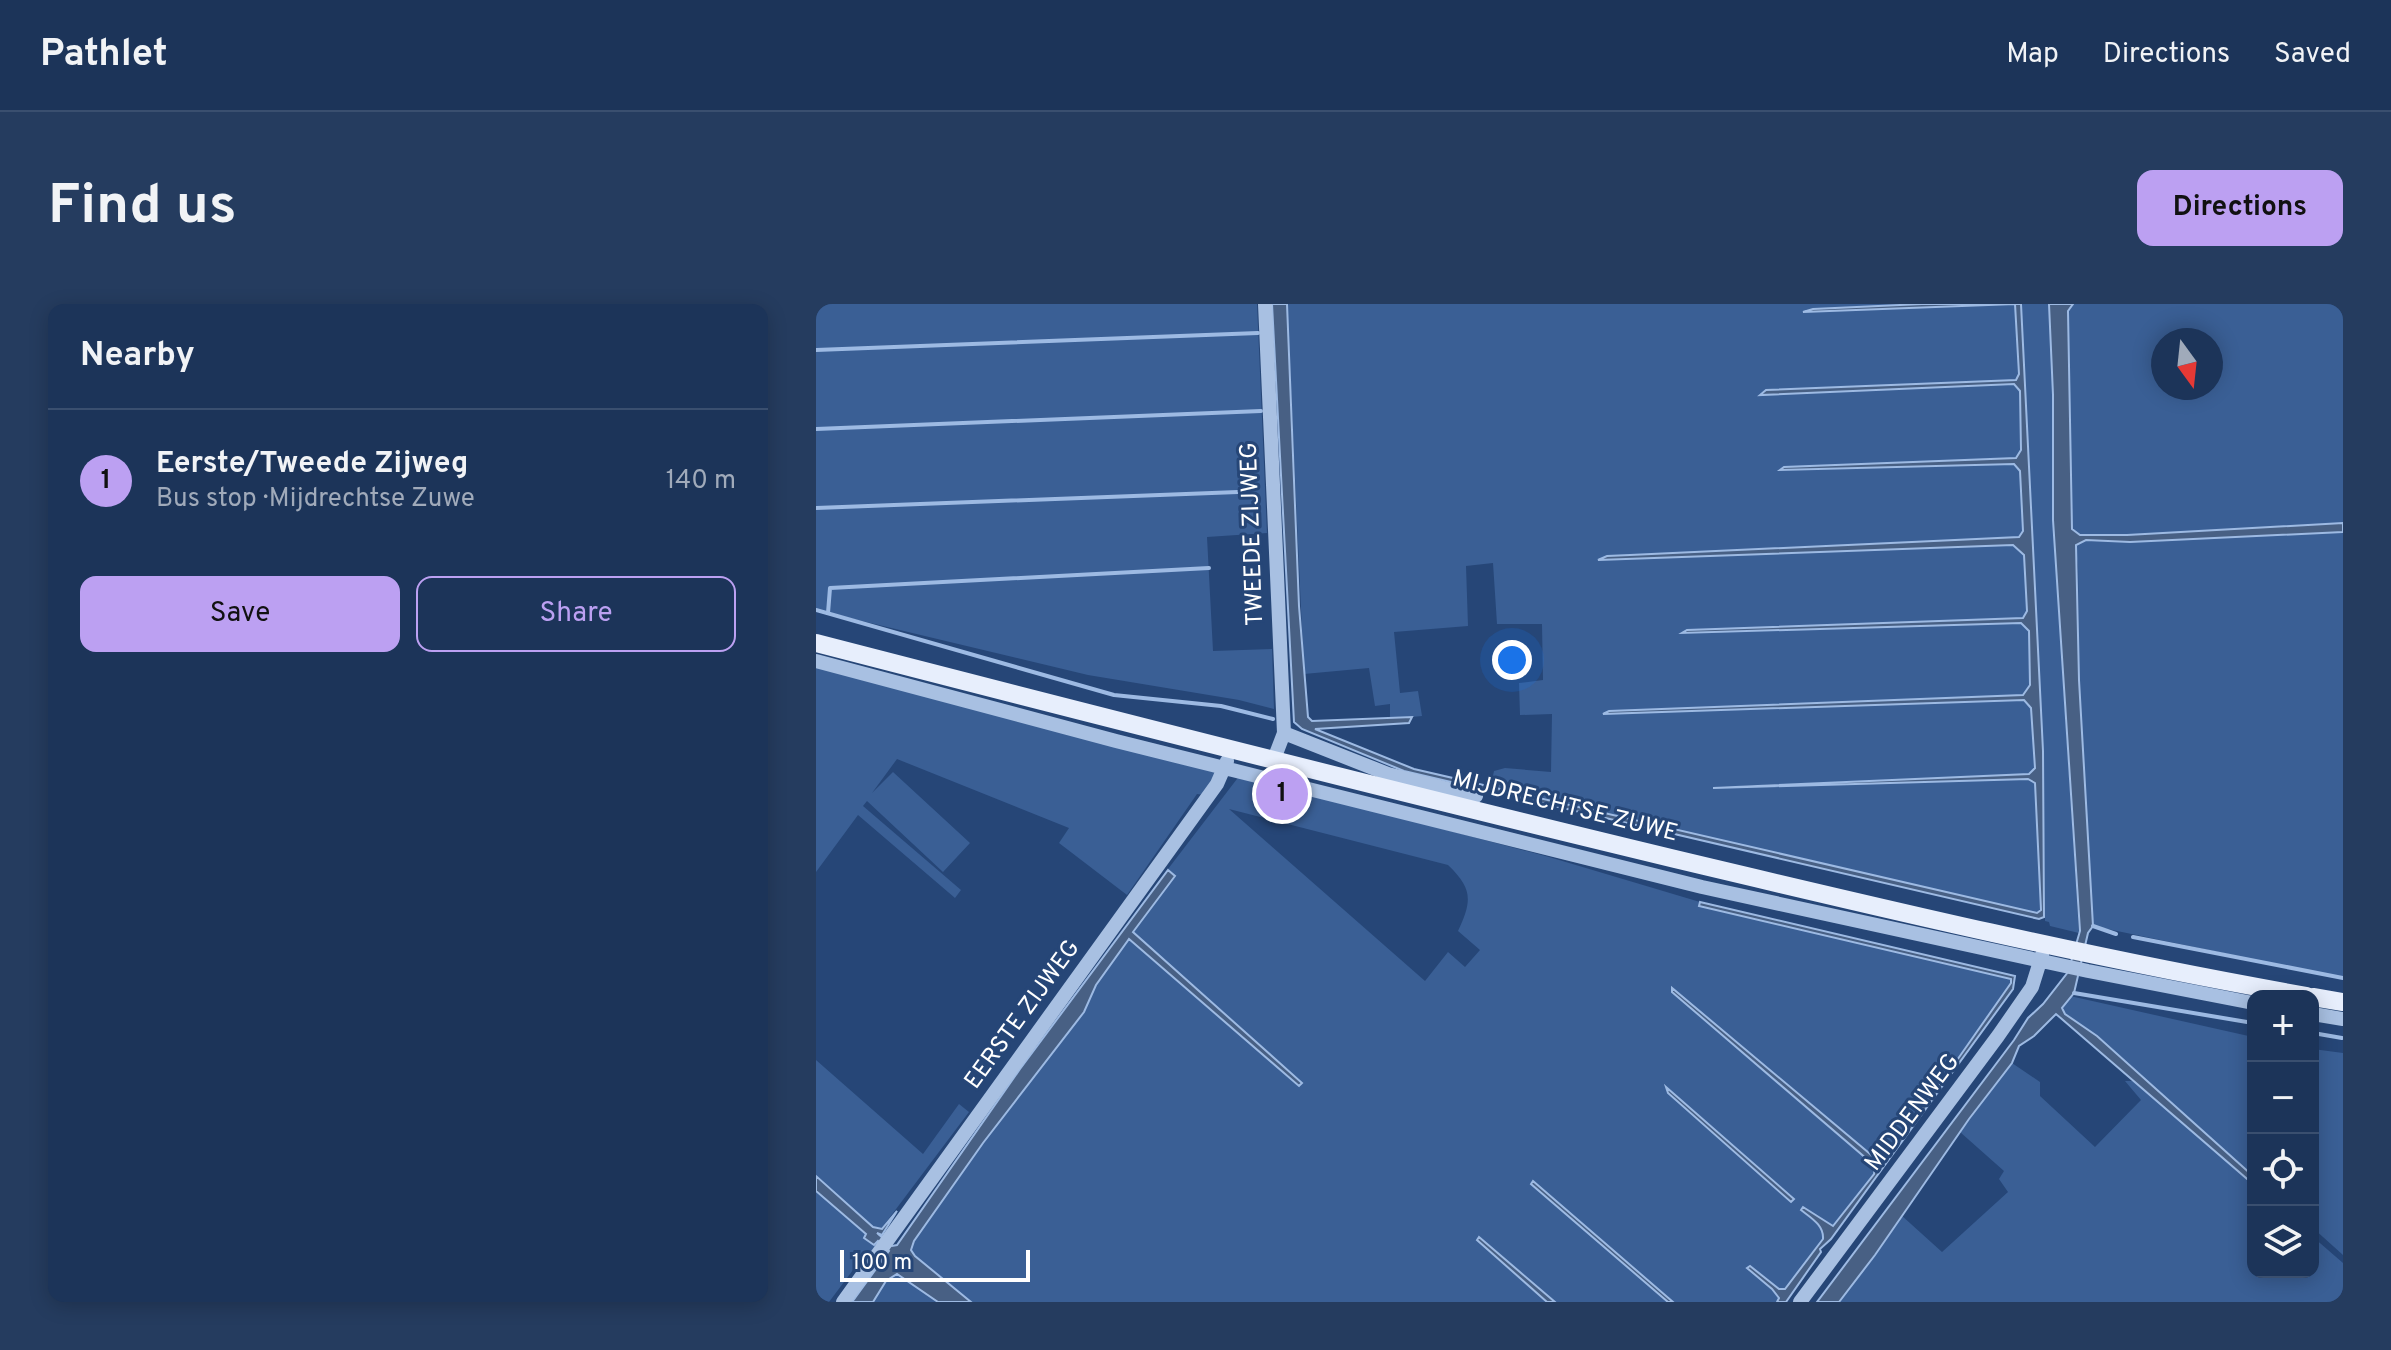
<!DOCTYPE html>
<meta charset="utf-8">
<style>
body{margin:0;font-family:Overpass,sans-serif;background:#253c5f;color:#f1f3f6}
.controls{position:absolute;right:24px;bottom:24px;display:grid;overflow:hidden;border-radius:16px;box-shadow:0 4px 20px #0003}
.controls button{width:72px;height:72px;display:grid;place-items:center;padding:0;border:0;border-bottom:2px solid #3a4f6f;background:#1c3459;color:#f1f3f6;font:40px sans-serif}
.compass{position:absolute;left:1335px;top:24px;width:72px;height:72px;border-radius:50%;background:#1c3459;box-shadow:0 4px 20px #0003;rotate:165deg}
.scale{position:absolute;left:24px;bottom:20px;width:190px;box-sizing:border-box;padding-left:8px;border:4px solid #fff;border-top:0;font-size:22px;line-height:28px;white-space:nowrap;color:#fff;-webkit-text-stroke:6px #264677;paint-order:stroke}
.you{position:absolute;left:696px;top:356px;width:28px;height:28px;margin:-20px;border:6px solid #fff;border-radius:50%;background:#1a73e8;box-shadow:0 0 0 12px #1a73e833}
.badge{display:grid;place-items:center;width:52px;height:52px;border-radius:50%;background:#bca0f2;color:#111;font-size:26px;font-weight:700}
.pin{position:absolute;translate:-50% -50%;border:4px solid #fff;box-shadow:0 2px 8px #0006}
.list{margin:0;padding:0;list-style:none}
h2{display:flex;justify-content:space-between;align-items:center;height:104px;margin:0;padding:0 32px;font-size:34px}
h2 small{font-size:26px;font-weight:400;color:#a0aaba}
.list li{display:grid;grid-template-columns:52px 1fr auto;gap:24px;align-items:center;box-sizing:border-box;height:144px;padding:0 32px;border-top:2px solid #3a4f6f}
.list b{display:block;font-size:30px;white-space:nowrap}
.list p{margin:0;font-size:26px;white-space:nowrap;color:#a0aaba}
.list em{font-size:26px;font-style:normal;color:#a0aaba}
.actions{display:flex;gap:16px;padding:24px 32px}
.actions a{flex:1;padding:18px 0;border:2px solid #bca0f2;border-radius:16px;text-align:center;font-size:28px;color:#bca0f2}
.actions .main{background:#bca0f2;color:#111}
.icon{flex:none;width:44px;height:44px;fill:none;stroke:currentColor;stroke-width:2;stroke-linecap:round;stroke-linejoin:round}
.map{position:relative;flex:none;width:1527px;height:998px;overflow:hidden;border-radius:16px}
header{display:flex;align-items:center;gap:48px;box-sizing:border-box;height:112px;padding:0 40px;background:#1c3459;border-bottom:2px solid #3a4f6f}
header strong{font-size:38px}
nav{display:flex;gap:44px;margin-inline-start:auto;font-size:28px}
.intro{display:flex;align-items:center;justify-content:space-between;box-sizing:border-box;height:192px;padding:0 48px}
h1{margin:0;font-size:56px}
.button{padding:20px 36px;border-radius:16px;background:#bca0f2;color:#111;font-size:28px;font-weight:700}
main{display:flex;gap:48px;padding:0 48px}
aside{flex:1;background:#1c3459;border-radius:16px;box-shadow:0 4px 20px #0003}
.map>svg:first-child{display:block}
.green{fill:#3a5f95;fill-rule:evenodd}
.water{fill:#486084;stroke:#9dbae3;stroke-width:2}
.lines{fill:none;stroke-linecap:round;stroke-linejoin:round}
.stream{stroke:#9dbae3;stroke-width:4}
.minor{stroke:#a8c0e2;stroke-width:14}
.major{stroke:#e7eefc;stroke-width:18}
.labels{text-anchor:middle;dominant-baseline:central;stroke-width:6;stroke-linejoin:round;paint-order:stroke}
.street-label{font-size:24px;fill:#fff;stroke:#264677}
</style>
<header>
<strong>Pathlet</strong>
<nav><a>Map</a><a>Directions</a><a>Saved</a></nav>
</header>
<div class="intro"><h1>Find us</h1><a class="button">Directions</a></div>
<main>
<aside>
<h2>Nearby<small></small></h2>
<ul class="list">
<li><span class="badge">1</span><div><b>Eerste/Tweede Zijweg</b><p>Bus stop · Mijdrechtse Zuwe</p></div><em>140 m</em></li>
</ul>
<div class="actions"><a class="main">Save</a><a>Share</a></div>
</aside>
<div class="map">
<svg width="1527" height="998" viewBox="0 0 1527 998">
<rect width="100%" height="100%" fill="#264677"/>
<path class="green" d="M 0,0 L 441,0 L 451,229 L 391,233 L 397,347 L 456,345 L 458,405 L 423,396 L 272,371 L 0,306 Z
M 471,0 L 1106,0 L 998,5 L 992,8 L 1199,0 L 1203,71 L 1200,77 L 950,86 L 945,90 L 1198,80 L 1204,87 L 1205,146 L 1200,154 L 969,163 L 966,165 L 1199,160 L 1204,166 L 1207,227 L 1203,233 L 814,251 L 786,256 L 1197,241 L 1208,251 L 1211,307 L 1207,314 L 871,326 L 867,329 L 1205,319 L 1213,327 L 1214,381 L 1207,391 L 793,407 L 789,410 L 1208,396 L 1215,404 L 1219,464 L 1214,470 L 900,483 L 1212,474 L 1219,478 L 1225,606 L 1221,609 L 1027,566 L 675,481 L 678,467 L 689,464 L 735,468 L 736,410 L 704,411 L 703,379 L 727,376 L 726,320 L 681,320 L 677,259 L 650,262 L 652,322 L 578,328 L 584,389 L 602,387 L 606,412 L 574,415 L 574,400 L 559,402 L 553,364 L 488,370 Z
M 1205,0 L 1233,0 L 1237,91 L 1237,216 L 1263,629 L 1234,622 L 1233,618 L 1229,617 L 1227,447 Z
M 1257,0 L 1527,0 L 1527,219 L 1311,231 L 1263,231 L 1256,225 L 1252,7 ZM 1347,36 L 1395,36 L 1395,84 L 1347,84 Z
M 1527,228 L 1527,674 L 1277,622 L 1263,376 L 1262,262 L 1259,241 L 1270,236 L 1314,238 Z
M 0,363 L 397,465 L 399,472 L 389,491 L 381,490 L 311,591 L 243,539 L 253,524 L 81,455 L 56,489 L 77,468 L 154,539 L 127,568 L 51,497 L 47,502 L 145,586 L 139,594 L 42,511 L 0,568 Z
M 424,471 L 733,553 L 884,598 L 884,602 L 1195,674 L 1195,679 L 1132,769 L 1066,855 L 1059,854 L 856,685 L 856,688 L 1059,862 L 1058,870 L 1017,922 L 988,903 L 985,906 C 994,915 1008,921 1007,936 L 969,986 L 964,986 L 934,962 L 932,964 L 956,985 L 963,994 L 961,998 L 857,998 L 717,878 L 715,880 L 852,998 L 739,998 L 663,934 L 661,936 L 731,998 L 155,998 L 99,952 L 95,946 L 98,937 L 167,839 L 268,708 L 280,681 L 312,635 L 483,782 L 486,779 L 317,628 L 359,572 L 352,565 ZM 413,505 L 632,561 C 657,585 656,597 642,627 L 664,646 L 649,663 L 632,648 L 609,677 Z
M 1254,692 L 1437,733 L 1437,872 L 1281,732 L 1249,710 L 1245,704 Z
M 1497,745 L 1527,749 L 1527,951 L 1497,924 Z
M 0,756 L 107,850 L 143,800 L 153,808 L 65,925 L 57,923 L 0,872 Z
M 1196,759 L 1224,778 L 1224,792 L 1279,843 L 1325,796 L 1309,777 L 1319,777 L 1437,880 L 1437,968 L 1497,968 L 1497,933 L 1527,959 L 1527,998 L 1023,998 L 1059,951 L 1085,911 L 1126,948 L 1192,888 L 1183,875 L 1188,867 L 1144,828 Z
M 0,887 L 50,930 L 62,937 L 57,950 L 43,958 L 13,998 L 0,998 Z
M 81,970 L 122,998 L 57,998 L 70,977 Z"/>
<path class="water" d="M 456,0 L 471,0 L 483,302 L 492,413 L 496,417 L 596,413 L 593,419 L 499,425 L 598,465 L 1221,609 L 1225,606 L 1219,479 L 1212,475 L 897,484 L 1213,470 L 1219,464 L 1215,404 L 1208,396 L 787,410 L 793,407 L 1207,391 L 1214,381 L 1213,327 L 1205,319 L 866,329 L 871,326 L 1207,314 L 1211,307 L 1208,251 L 1197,241 L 782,256 L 791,252 L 814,251 L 1203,233 L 1207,227 L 1204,167 L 1198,160 L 964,166 L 968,163 L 1200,154 L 1205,146 L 1204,87 L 1198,80 L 944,91 L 950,86 L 1200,76 L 1203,70 L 1199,0 L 987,8 L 997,5 L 1106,0 L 1205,0 L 1227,447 L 1228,613 L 1223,615 L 588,467 L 486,425 L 478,418 Z
M 1233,0 L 1257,0 L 1252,7 L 1256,225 L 1264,231 L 1311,231 L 1527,219 L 1527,228 L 1314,238 L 1270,236 L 1260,241 L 1263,376 L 1277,622 L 1272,629 L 1258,689 L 1246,704 L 1249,710 L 1281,732 L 1437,872 L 1437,880 L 1240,710 L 1218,732 L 1203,742 L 1196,759 L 1153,815 L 1059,951 L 1023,998 L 1001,998 L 1198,736 L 1212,714 L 1227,700 L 1252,668 L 1264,627 L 1237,216 L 1237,91 Z
M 352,566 L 359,572 L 317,628 L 486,779 L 483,782 L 313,635 L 280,681 L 268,708 L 167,839 L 98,937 L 95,946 L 99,952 L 155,998 L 122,998 L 81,970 L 70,977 L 57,998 L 36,998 L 73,947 L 62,937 L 58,941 L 48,934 L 50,930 L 0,887 L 0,872 L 57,923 L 66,925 L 81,907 L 66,931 L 61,929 L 76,942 L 81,941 L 204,765 Z
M 884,598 L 1199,672 L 1197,685 L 1015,935 L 1004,945 L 1005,948 L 970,998 L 961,998 L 963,994 L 956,985 L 931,964 L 934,962 L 963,985 L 969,985 L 1007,935 C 1008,921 995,914 985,906 L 987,903 L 1017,922 L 1058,870 L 1059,862 L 856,688 L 856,684 L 1059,854 L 1066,855 L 1132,769 L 1195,679 L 1195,675 L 883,602 Z
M 850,783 L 978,895 L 975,898 L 852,789 Z
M 717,877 L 857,998 L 852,998 L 715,880 Z
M 663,933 L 739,998 L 731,998 L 661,936 Z"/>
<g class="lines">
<path class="stream" d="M 0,46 L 442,29
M 0,125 L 445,107
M 0,204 L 422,188
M 0,306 L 298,391 L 405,402 L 457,415
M 12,309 L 14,284 L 393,264
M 1277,622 L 1300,630
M 1317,633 L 1527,674
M 1258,689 L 1437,719
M 1497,729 L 1526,734"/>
<path class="minor" d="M 449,0 L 468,429 L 458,455
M 0,357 L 300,437 L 886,583 L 1272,667 L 1437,699
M 468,429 L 572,470 L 660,492
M 1497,710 L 1527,715
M 27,998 L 401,480 L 411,457
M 984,998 L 1182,732 L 1216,683 L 1226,651"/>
<path class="major" d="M 0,339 C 286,413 572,486 859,555 C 1069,605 1279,655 1491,692
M 1497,693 L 1527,698"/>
</g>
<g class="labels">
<g class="street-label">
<text transform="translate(437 230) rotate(-92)">TWEEDE ZIJWEG</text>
<text transform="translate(749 503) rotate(14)">MIJDRECHTSE ZUWE</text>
<text transform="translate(207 711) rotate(-54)">EERSTE ZIJWEG</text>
<text transform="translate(1097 809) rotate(-53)">MIDDENWEG</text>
</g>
</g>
</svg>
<div class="controls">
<button>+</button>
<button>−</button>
<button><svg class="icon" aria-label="locate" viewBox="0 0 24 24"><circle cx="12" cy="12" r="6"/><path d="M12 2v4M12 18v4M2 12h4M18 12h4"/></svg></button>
<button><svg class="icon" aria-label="layers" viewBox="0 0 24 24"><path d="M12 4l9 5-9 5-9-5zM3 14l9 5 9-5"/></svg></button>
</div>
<svg class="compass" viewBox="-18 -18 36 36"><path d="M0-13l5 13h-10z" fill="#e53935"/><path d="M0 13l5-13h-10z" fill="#a0aaba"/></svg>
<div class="scale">100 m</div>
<div class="you"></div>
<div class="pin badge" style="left:466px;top:490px">1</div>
</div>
</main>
